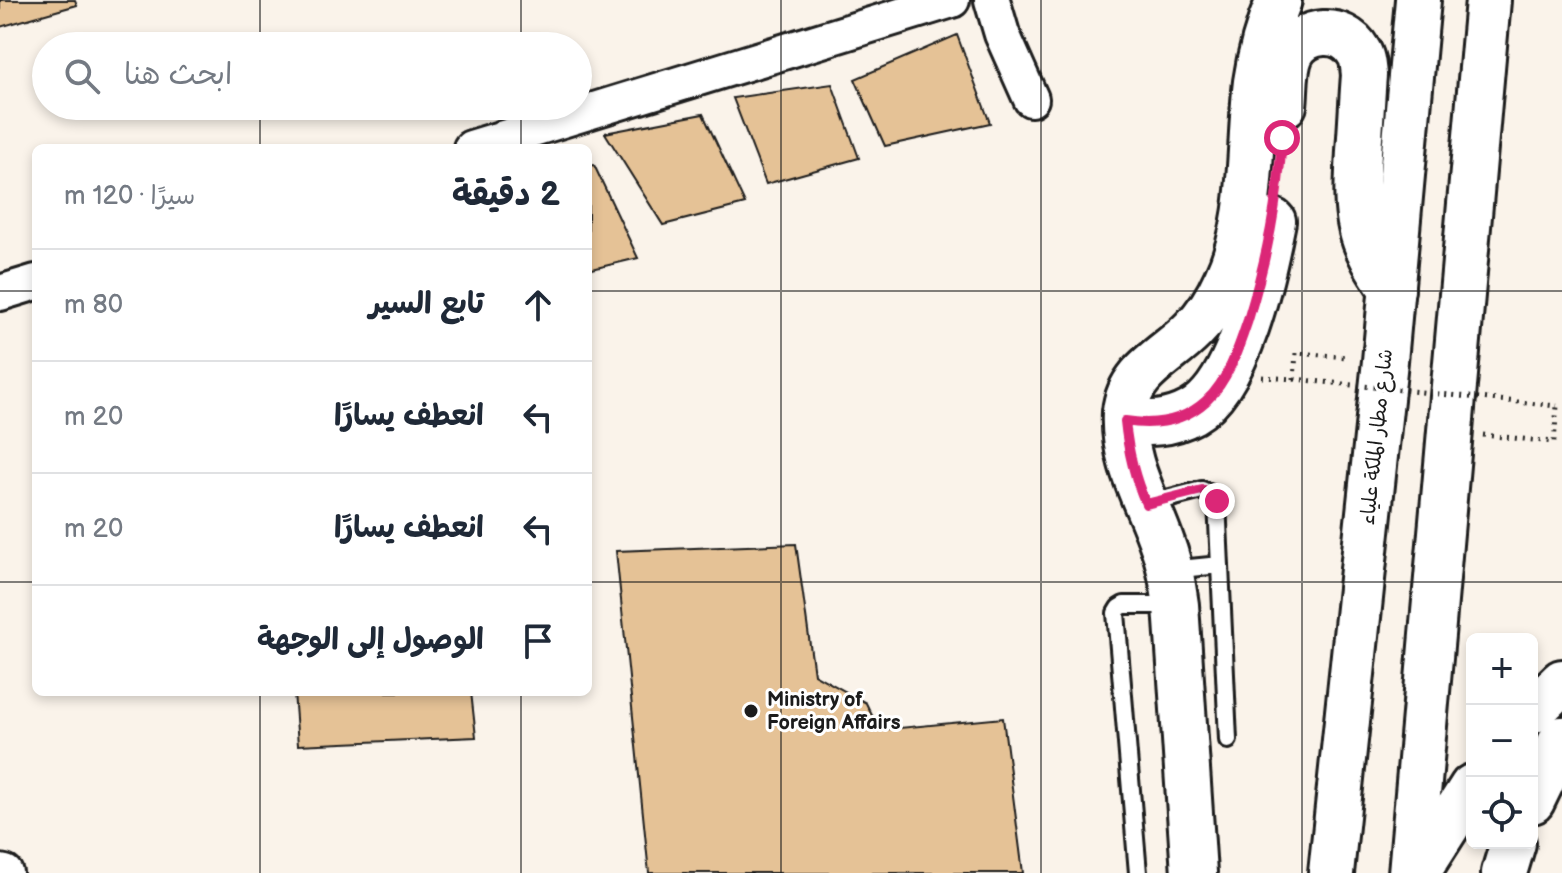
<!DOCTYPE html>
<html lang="ar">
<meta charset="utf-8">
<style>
body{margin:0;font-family:"Balsamiq Sans","Playpen Sans Arabic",sans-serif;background:#f6f6f7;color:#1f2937;direction:rtl}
.controls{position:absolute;right:24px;bottom:24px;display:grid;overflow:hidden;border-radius:12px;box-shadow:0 4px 12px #0003}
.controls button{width:72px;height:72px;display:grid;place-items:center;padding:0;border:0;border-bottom:2px solid #e0e1e3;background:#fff;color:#1f2937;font:40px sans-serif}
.stop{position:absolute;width:24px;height:24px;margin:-18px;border:6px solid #db2777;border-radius:50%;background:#fff}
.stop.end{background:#db2777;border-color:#fff;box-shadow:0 2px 8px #0008}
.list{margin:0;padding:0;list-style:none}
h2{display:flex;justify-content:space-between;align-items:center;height:104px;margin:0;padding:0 32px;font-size:34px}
h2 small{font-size:26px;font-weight:400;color:#747a83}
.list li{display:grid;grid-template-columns:52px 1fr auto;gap:24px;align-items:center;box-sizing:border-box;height:112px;padding:0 32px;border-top:2px solid #e0e1e3}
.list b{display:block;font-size:30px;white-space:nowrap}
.list em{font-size:26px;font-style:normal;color:#747a83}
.icon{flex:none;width:44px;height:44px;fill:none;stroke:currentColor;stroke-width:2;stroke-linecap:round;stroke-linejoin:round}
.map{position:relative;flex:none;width:1562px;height:873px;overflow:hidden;direction:ltr}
.search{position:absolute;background:#fff;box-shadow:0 4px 12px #0003;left:32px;top:32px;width:560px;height:88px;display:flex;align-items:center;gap:20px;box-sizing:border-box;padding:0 28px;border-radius:44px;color:#747a83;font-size:30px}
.panel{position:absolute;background:#fff;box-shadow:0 4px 12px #0003;left:32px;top:144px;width:560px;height:552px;border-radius:12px;direction:rtl}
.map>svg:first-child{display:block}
.building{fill:#e5c296;stroke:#1c1c1c;stroke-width:2}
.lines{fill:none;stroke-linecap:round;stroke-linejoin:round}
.lane-casing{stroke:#1c1c1c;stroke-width:22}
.street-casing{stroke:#1c1c1c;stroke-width:40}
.secondary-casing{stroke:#1c1c1c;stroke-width:50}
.highway-casing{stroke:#1c1c1c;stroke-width:50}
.path{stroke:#1c1c1c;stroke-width:5;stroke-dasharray:2 6;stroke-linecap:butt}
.lane{stroke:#fff;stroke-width:16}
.street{stroke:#fff;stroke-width:34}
.secondary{stroke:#fff;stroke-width:44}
.highway{stroke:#fff;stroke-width:44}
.path-bridge{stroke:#1c1c1c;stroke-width:5;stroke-dasharray:2 6;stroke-linecap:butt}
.route{stroke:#db2777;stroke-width:10}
.grid{fill:none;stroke:#1c1c1c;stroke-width:2;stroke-opacity:0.55}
.poi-dot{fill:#1c1c1c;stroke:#fff;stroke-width:3}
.labels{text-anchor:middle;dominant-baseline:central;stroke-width:6;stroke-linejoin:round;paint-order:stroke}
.street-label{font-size:20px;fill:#1c1c1c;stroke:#fff}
.poi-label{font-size:20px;font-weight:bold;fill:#1c1c1c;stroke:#fff;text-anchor:start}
</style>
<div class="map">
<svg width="1562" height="873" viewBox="0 0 1562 873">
<rect width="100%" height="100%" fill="#faf3ea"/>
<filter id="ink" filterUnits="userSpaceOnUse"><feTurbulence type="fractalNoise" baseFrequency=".0125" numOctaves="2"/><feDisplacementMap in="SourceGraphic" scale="16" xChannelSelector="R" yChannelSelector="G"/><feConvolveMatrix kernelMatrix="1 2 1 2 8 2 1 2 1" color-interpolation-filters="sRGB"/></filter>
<g filter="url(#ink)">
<path class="building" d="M 0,0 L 75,0 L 77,5 L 0,27 Z
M 957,35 L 990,123 L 885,146 L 855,79 Z
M 832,84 L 859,158 L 766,184 L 733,98 Z
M 703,114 L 745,204 L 663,225 L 605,133 Z
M 594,165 L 638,258 L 588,270 L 588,166 Z
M 796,544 L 814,674 L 866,703 L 879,730 L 1003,718 L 1023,873 L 649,873 L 616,551 Z
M 294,692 L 471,692 L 476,737 L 298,745 Z"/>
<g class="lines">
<g class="lane-casing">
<path id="lane" d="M 1147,504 L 1202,490 L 1211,494 L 1217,501 L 1228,740
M 1170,570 L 1220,565
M 1138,873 L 1116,613 L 1119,608 L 1124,605 L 1174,605"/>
</g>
<g class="street-casing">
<path id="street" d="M 992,0 L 1002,34 L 1031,99
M 471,148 L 952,0
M 0,293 L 36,282
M 0,872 L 5,873"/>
</g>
<g class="secondary-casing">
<path id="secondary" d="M 1284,105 C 1286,89 1284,69 1291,54 C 1303,28 1343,25 1358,51 C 1363,58 1363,67 1364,75 C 1362,100 1361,126 1359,151 C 1358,176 1355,202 1361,227 C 1366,250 1379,270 1392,289
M 1125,421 C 1149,425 1170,424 1192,412 C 1240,385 1263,273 1273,221
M 1532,801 L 1562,739
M 1194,873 L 1176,605 C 1173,585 1170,565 1163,546 C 1148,501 1122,463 1125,412 C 1129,371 1167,357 1193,330 C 1207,316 1218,298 1226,280 C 1255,219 1248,148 1256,82 C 1260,54 1268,26 1279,0
M 1504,873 L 1513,843"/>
</g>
<g class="highway-casing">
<path id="highway" d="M 1532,711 L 1562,682
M 1331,873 L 1385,361 L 1418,0
M 1411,873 L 1488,0
M 1417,873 L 1472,787"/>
</g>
<path class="path" d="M 1262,377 L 1294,379 L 1296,353 L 1348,357
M 1483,435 L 1554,442 L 1557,406"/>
<use href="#lane" class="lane"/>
<use href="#street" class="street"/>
<use href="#secondary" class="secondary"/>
<use href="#highway" class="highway"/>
<path class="path-bridge" d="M 1294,379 L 1557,406"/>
</g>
</g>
<g class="lines" filter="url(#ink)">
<path class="route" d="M 1217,501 L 1211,494 L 1202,490 L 1146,504 C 1134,477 1128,451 1125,421 C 1155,426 1183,422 1206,401 C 1228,381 1239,347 1248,320 C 1267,257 1278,203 1282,138"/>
</g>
<path class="grid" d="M 260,0 L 260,46M 521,0 L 521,46M 781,0 L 781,873M 1041,0 L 1041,873M 1302,0 L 1302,873M 260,106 L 260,148M 521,106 L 521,148M 0,291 L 36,291M 588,291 L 1562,291M 0,582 L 36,582M 588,582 L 1562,582M 260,692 L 260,873M 521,692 L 521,873"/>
<circle class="poi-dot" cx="751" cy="711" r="8"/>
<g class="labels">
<g class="street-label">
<text transform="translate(1377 437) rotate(-84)">شارع مطار الملكة علياء</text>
</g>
<g class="poi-label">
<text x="767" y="700">Ministry of<tspan x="767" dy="23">Foreign Affairs</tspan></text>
</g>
</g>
</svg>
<div class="controls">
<button>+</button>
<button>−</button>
<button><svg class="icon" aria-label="locate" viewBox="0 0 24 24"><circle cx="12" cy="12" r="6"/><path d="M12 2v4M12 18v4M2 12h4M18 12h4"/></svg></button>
</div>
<div class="stop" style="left:1282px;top:138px"></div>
<div class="stop end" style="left:1217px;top:501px"></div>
<div class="search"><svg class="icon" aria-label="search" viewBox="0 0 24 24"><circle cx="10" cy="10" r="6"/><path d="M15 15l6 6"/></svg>ابحث هنا</div>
<section class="panel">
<h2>2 دقيقة<small>سيرًا · 120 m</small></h2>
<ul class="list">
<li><svg class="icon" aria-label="ahead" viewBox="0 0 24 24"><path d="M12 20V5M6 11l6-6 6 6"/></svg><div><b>تابع السير</b></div><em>80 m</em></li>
<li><svg class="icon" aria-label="left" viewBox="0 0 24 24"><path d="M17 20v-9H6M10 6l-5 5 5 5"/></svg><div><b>انعطف يسارًا</b></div><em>20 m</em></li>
<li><svg class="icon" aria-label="left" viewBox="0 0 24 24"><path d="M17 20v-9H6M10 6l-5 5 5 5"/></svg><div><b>انعطف يسارًا</b></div><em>20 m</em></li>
<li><svg class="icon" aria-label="arrive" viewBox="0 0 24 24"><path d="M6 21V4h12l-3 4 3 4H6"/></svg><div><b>الوصول إلى الوجهة</b></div></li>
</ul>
</section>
</div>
